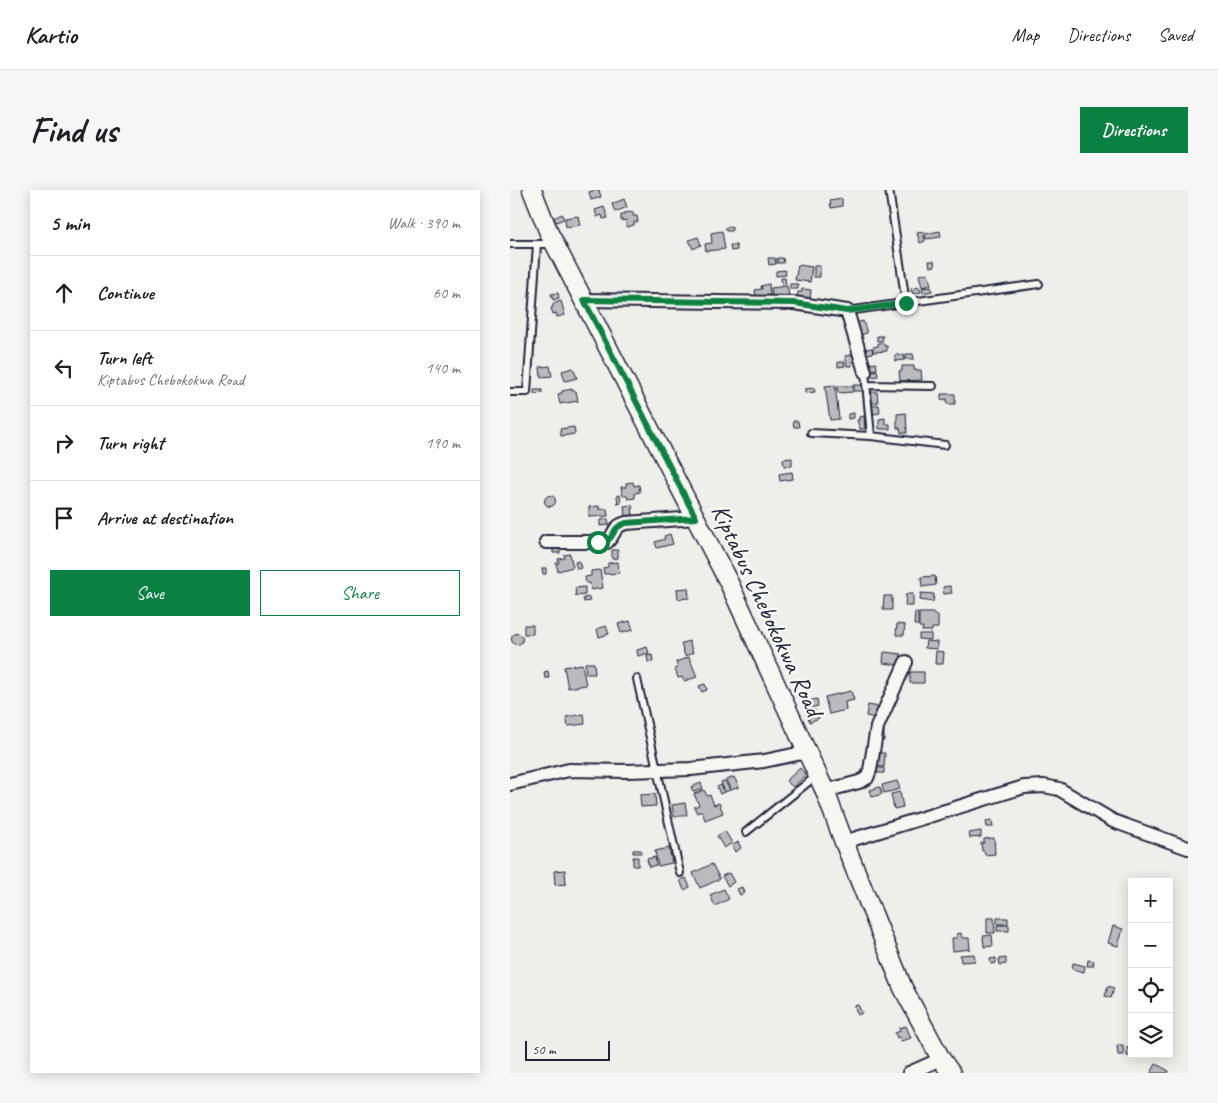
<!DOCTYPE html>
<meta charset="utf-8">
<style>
body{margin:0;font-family:Caveat,sans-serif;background:#f6f6f6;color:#202124}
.controls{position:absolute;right:15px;bottom:15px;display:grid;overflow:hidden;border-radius:0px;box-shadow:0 2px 12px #0003}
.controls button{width:45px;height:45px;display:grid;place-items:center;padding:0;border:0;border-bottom:1px solid #e0e0e0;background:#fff;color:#202124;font:25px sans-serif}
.scale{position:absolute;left:15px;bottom:12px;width:85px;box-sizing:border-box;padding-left:5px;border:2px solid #22223b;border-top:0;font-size:14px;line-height:18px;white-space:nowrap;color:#22223b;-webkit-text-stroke:4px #f6f6f2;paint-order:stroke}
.stop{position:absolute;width:15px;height:15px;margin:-11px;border:4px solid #0b8043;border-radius:50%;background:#fff}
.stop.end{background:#0b8043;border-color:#fff;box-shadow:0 1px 5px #0008}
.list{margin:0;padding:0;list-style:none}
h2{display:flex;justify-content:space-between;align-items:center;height:65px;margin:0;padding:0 20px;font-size:21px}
h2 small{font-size:16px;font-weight:400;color:#757577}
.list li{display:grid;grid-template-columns:32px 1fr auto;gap:15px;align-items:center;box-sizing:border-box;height:75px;padding:0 20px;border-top:1px solid #e0e0e0}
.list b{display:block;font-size:19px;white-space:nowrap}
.list p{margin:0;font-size:16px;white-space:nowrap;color:#757577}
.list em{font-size:16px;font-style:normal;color:#757577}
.actions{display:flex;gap:10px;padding:15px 20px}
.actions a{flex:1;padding:11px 0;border:1px solid #0b8043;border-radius:0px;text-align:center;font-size:18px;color:#0b8043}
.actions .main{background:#0b8043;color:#fff}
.icon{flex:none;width:28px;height:28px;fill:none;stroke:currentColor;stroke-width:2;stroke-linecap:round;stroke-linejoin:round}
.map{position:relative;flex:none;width:678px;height:883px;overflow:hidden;border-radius:0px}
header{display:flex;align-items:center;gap:30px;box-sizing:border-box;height:70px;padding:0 25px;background:#fff;border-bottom:1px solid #e0e0e0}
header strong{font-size:24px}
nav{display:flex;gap:28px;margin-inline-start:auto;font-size:18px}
.intro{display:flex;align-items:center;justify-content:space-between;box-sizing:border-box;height:120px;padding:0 30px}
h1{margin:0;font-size:35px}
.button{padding:12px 22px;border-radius:0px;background:#0b8043;color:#fff;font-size:18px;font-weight:700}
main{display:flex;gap:30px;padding:0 30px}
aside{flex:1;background:#fff;border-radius:0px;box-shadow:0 2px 12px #0003}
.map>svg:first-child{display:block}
.building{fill:#bbbbbf;stroke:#22223b}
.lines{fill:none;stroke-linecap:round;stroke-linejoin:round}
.lane-casing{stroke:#22223b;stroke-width:10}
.street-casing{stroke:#22223b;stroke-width:16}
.secondary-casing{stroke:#22223b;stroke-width:21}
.lane{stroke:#f6f6f2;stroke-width:6}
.street{stroke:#f6f6f2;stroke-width:12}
.secondary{stroke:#f6f6f2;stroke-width:18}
.route{stroke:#0b8043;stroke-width:6}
.labels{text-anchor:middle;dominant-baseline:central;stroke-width:5;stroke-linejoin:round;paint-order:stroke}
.street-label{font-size:25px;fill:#22223b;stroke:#f6f6f2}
</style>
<header>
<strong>Kartio</strong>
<nav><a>Map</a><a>Directions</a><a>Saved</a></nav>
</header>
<div class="intro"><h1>Find us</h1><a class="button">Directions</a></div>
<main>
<aside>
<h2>5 min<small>Walk · 390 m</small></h2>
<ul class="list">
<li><svg class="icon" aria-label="ahead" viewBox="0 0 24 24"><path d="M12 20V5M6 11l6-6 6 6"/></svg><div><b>Continue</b></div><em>60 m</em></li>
<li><svg class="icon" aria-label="left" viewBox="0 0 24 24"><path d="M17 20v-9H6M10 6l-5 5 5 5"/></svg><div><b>Turn left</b><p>Kiptabus Chebokokwa Road</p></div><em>140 m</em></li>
<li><svg class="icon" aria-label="right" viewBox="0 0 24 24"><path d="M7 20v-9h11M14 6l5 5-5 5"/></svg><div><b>Turn right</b></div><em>190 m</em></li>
<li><svg class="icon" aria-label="arrive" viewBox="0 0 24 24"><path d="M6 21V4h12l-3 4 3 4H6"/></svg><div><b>Arrive at destination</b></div></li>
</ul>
<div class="actions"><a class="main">Save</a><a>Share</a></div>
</aside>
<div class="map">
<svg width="678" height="883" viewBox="0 0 678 883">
<rect width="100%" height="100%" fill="#eeeeeb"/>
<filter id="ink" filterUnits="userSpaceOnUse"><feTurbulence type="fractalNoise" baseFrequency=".02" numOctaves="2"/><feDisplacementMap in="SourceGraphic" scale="10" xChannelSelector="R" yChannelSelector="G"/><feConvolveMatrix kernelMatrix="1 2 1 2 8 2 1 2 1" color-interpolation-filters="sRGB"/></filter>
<g filter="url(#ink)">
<path class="building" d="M 85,0 L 89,0 L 91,7 L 81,10 L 79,2 Z
M 114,9 L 117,17 L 105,22 L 102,14 Z
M 332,9 L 332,16 L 321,18 L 320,11 Z
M 94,17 L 98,28 L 93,29 L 92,25 L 87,27 L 85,20 Z
M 123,22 L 123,26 L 127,26 L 128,32 L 124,32 L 124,35 L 117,37 L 116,30 L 111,31 L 111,25 L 114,25 L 114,23 Z
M 52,24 L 54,29 L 46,32 L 44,28 Z
M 68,26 L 70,35 L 56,37 L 55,28 Z
M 216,37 L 222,37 L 222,41 L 216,41 Z
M 212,41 L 215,59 L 196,61 L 195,54 L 202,53 L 201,43 Z
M 430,41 L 431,47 L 416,49 L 415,44 Z
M 413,42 L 415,51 L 410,53 L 407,43 Z
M 188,47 L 191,55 L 183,59 L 179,50 Z
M 220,55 L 226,55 L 227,60 L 221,61 Z
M 258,68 L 265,68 L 266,74 L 259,75 Z
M 267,68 L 273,68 L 274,73 L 267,73 Z
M 419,71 L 424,71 L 425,76 L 420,77 Z
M 288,75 L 302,77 L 300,92 L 285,90 Z
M 304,76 L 310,76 L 310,87 L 304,87 Z
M 275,80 L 276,85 L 266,86 L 266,81 Z
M 418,83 L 421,95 L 412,97 L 409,85 Z
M 271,88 L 275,88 L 276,94 L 272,95 Z
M 259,94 L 260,105 L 246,107 L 245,100 L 252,99 L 251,96 Z
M 280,94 L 288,94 L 288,99 L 280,99 Z
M 277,96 L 279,105 L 262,107 L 261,98 Z
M 409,97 L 411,102 L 403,104 L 401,99 Z
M 421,97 L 422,101 L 413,103 L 412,98 Z
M 292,99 L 301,100 L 300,109 L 287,108 L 288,102 L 292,102 Z
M 48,103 L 49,108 L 43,110 L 41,104 Z
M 51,111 L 55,125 L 47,127 L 46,123 L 43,124 L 41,118 L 43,117 L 43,114 Z
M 353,131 L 357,143 L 350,145 L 346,133 Z
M 367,146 L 373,146 L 372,151 L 367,151 Z
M 368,153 L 374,153 L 374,156 L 377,156 L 377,161 L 363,162 L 363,157 L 368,156 Z
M 362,158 L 363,163 L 356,164 L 356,159 Z
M 346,164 L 347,170 L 342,171 L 342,176 L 337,176 L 335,166 Z
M 396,164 L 403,164 L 404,169 L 396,169 Z
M 385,165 L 394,165 L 395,170 L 385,171 Z
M 328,172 L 334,172 L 335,176 L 328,177 Z
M 366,173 L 367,179 L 360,180 L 358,174 Z
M 40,176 L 42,186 L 31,187 L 30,177 Z
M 392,176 L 404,176 L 404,180 L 411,180 L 412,190 L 390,191 L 389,181 L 392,181 Z
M 63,178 L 67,188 L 55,191 L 52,181 Z
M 367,180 L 368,186 L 361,187 L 360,182 Z
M 325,195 L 329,229 L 320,230 L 315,196 Z
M 344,195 L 354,195 L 354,201 L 344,201 Z
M 327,196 L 343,196 L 343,202 L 328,203 Z
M 304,198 L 305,202 L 295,203 L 295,199 Z
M 62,199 L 62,201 L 66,201 L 68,211 L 50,214 L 48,204 L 52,203 L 52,201 Z
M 24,200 L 32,200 L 32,203 L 24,204 Z
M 361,202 L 367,202 L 368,213 L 362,213 Z
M 431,204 L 445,204 L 445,214 L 437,214 L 437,209 L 431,210 Z
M 369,215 L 370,223 L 363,224 L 362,216 Z
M 344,223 L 344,228 L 338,229 L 338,224 Z
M 396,223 L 397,243 L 391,243 L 390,238 L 387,238 L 387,224 Z
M 354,226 L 355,239 L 350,239 L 347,230 L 349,230 L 349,227 Z
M 375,228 L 375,234 L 380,234 L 380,239 L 369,239 L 369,229 Z
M 283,231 L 288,231 L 289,237 L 284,237 Z
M 64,237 L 65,244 L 51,246 L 50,239 Z
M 282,268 L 282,276 L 274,276 L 273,269 Z
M 282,282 L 283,289 L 270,291 L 269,284 Z
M 123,292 L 124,296 L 129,295 L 130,302 L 125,303 L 125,308 L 118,309 L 117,306 L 113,306 L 111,297 L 116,297 L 116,293 Z
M 110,305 L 111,313 L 108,314 L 107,306 Z
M34.5 311a5.5 5.5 0 1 1 11 0a5.5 5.5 0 1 1-11 0Z
M 122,315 L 123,325 L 115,326 L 114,316 Z
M 89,316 L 89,319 L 97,319 L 98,326 L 79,327 L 79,317 Z
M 98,329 L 99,335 L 90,336 L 90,330 Z
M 160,344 L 163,354 L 147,358 L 145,352 L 155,349 L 154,346 Z
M 43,357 L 50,357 L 50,363 L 43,363 Z
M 102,360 L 108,360 L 108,368 L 102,369 Z
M 60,364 L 63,377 L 48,381 L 46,373 L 49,373 L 48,369 L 55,368 L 54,365 Z
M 69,371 L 71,378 L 67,379 L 65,372 Z
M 108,372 L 109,383 L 94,384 L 93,378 L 98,377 L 98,373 Z
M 32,378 L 36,378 L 36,384 L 33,384 Z
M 90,380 L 93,398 L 81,400 L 80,393 L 76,393 L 75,387 L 81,386 L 81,381 Z
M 425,386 L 426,395 L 412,397 L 411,387 Z
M 440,396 L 442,403 L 434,404 L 433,397 Z
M 75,397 L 75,405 L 66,406 L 65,398 Z
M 178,398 L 179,408 L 168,409 L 167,399 Z
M 411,403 L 424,404 L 423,412 L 410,410 Z
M 396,404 L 403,404 L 403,416 L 395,416 Z
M 374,406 L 382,406 L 382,420 L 373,420 Z
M 79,407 L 80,411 L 74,412 L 73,408 Z
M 405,422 L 408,423 L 408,435 L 404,435 Z
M 409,423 L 424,423 L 424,425 L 428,425 L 428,438 L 422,438 L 422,441 L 412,441 L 413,437 L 409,437 Z
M 120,431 L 123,440 L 111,443 L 108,434 Z
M 387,434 L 395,435 L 394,445 L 386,445 Z
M 14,435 L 23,435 L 23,444 L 14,444 Z
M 96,436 L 99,444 L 89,447 L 87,439 Z
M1.5 449a5.5 5.5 0 1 1 11 0a5.5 5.5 0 1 1-11 0Z
M 409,444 L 421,444 L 421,450 L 409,449 Z
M 179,451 L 183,463 L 175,466 L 171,454 Z
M 416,451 L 427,452 L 427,459 L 415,458 Z
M 137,457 L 139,463 L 128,466 L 127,460 Z
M 426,461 L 434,462 L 433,474 L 425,474 Z
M 374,462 L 391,464 L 390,475 L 373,473 Z
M 142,465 L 143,472 L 138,472 L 137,466 Z
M 179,467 L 187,487 L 174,491 L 172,487 L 168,488 L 165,479 L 168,478 L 166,472 Z
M 75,473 L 84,473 L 85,484 L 76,484 Z
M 72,474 L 76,495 L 58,498 L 54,477 Z
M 38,481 L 39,488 L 35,488 L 34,482 Z
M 400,482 L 414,482 L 414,493 L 400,493 Z
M 195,494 L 197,500 L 192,502 L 189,496 Z
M 341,501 L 344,510 L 335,512 L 336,520 L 319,524 L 315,507 Z
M 307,509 L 308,516 L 295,519 L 294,512 Z
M 358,515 L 369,517 L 366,528 L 356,526 Z
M 305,520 L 309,528 L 300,532 L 296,524 Z
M 74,524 L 75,534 L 58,536 L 56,527 Z
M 369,540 L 374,540 L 374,551 L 369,551 Z
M 368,563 L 375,563 L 374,577 L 366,576 Z
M 290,578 L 296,585 L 283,597 L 276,591 Z
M 367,578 L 374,578 L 374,583 L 367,583 Z
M 224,587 L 229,597 L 221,600 L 216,590 Z
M 215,591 L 220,600 L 215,602 L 211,592 Z
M 387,591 L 390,599 L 374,603 L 372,595 Z
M 191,593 L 193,599 L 183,602 L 181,597 Z
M 211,595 L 214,602 L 210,604 L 207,597 Z
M 370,597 L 372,604 L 362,607 L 360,600 Z
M 194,600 L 197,606 L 200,605 L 204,615 L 209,613 L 213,623 L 195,630 L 192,621 L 187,623 L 184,617 L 189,615 L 184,604 Z
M 390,602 L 393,617 L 384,619 L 381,604 Z
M 145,604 L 146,616 L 131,617 L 130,605 Z
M 175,613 L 177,625 L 164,627 L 162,615 Z
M 482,630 L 483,637 L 477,637 L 476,631 Z
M 215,641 L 222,653 L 214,658 L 207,646 Z
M 471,641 L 471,647 L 460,648 L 459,643 Z
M 484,648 L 485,664 L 475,665 L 474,661 L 472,661 L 471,653 L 474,653 L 474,649 Z
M 228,652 L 231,658 L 225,662 L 222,656 Z
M 159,658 L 162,673 L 148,676 L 145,661 Z
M 123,660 L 131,660 L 131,663 L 123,663 Z
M 123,667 L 128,667 L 128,676 L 123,676 Z
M 145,667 L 146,675 L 139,677 L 137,669 Z
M 202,674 L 210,689 L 190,698 L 183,683 Z
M 55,680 L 56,694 L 45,695 L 44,681 Z
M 219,683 L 224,692 L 218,696 L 212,686 Z
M 176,688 L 180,697 L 174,700 L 170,690 Z
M 232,697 L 234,703 L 230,705 L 227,699 Z
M 214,699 L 219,709 L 205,716 L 200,705 Z
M 477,728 L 484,728 L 485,743 L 477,743 Z
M 487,728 L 498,728 L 498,734 L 487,734 Z
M 487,735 L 499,735 L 499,741 L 487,741 Z
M 603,736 L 613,739 L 608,756 L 598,753 Z
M 451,743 L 452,748 L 459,748 L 460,759 L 443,761 L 442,748 L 447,748 L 447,744 Z
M 482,745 L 483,756 L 474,757 L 473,746 Z
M 464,764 L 465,771 L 451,772 L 450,765 Z
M 486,768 L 486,773 L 481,774 L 480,769 Z
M 496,768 L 496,774 L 490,775 L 489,769 Z
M 578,770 L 584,771 L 583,776 L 577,776 Z
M 563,773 L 575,776 L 574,782 L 562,779 Z
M 598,796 L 604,798 L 601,808 L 595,806 Z
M 348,815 L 352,823 L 348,825 L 344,816 Z
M 396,836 L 401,848 L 391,851 L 390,847 L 387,848 L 385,843 L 390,841 L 389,838 Z
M 607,855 L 613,855 L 614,865 L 608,865 Z
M 617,857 L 622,857 L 623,866 L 617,866 Z
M 646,874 L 659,881 L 658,883 L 641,883 Z"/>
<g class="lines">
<g class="lane-casing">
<path id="lane" d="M 379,0 L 396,113
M 0,54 L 41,54
M 337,121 L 529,94
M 356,195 L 423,196
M 0,202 L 17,202 L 27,54
M 301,243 L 361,246 L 355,182
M 361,246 L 435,255
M 127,489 L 170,683
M 236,642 L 306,586"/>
</g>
<g class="street-casing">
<path id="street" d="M 74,110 L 284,113 L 337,121 L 355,182
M 36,352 L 97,352 C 106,344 102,337 116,333 L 186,328
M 0,594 L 59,580 L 117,581 L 181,579 L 254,571 L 297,562
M 315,601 L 349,592 L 357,588 L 360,580 L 367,537 L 396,472
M 334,652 L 514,597 L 534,596 L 549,599 L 603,631 L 678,658
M 399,883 L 431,869"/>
</g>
<g class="secondary-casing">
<path id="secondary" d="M 22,0 L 39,43 L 219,393 L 315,601 L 334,652 L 393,798 L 431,869 L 441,883"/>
</g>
<use href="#lane" class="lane"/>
<use href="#street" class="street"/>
<use href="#secondary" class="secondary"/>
</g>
</g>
<g class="lines" filter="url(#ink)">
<path class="route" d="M 88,352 C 109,351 97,339 116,333 L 186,328 L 74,110 L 284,113 L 337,121 L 396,113"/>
</g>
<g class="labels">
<g class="street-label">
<text transform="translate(257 420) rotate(65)">Kiptabus Chebokokwa Road</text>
</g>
</g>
</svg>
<div class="controls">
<button>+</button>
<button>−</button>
<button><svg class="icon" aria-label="locate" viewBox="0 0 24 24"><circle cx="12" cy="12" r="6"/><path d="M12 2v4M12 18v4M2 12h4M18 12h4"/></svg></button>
<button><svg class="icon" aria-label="layers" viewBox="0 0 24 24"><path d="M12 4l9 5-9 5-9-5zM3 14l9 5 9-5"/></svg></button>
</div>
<div class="scale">50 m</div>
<div class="stop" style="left:88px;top:352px"></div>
<div class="stop end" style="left:396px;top:113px"></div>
</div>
</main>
